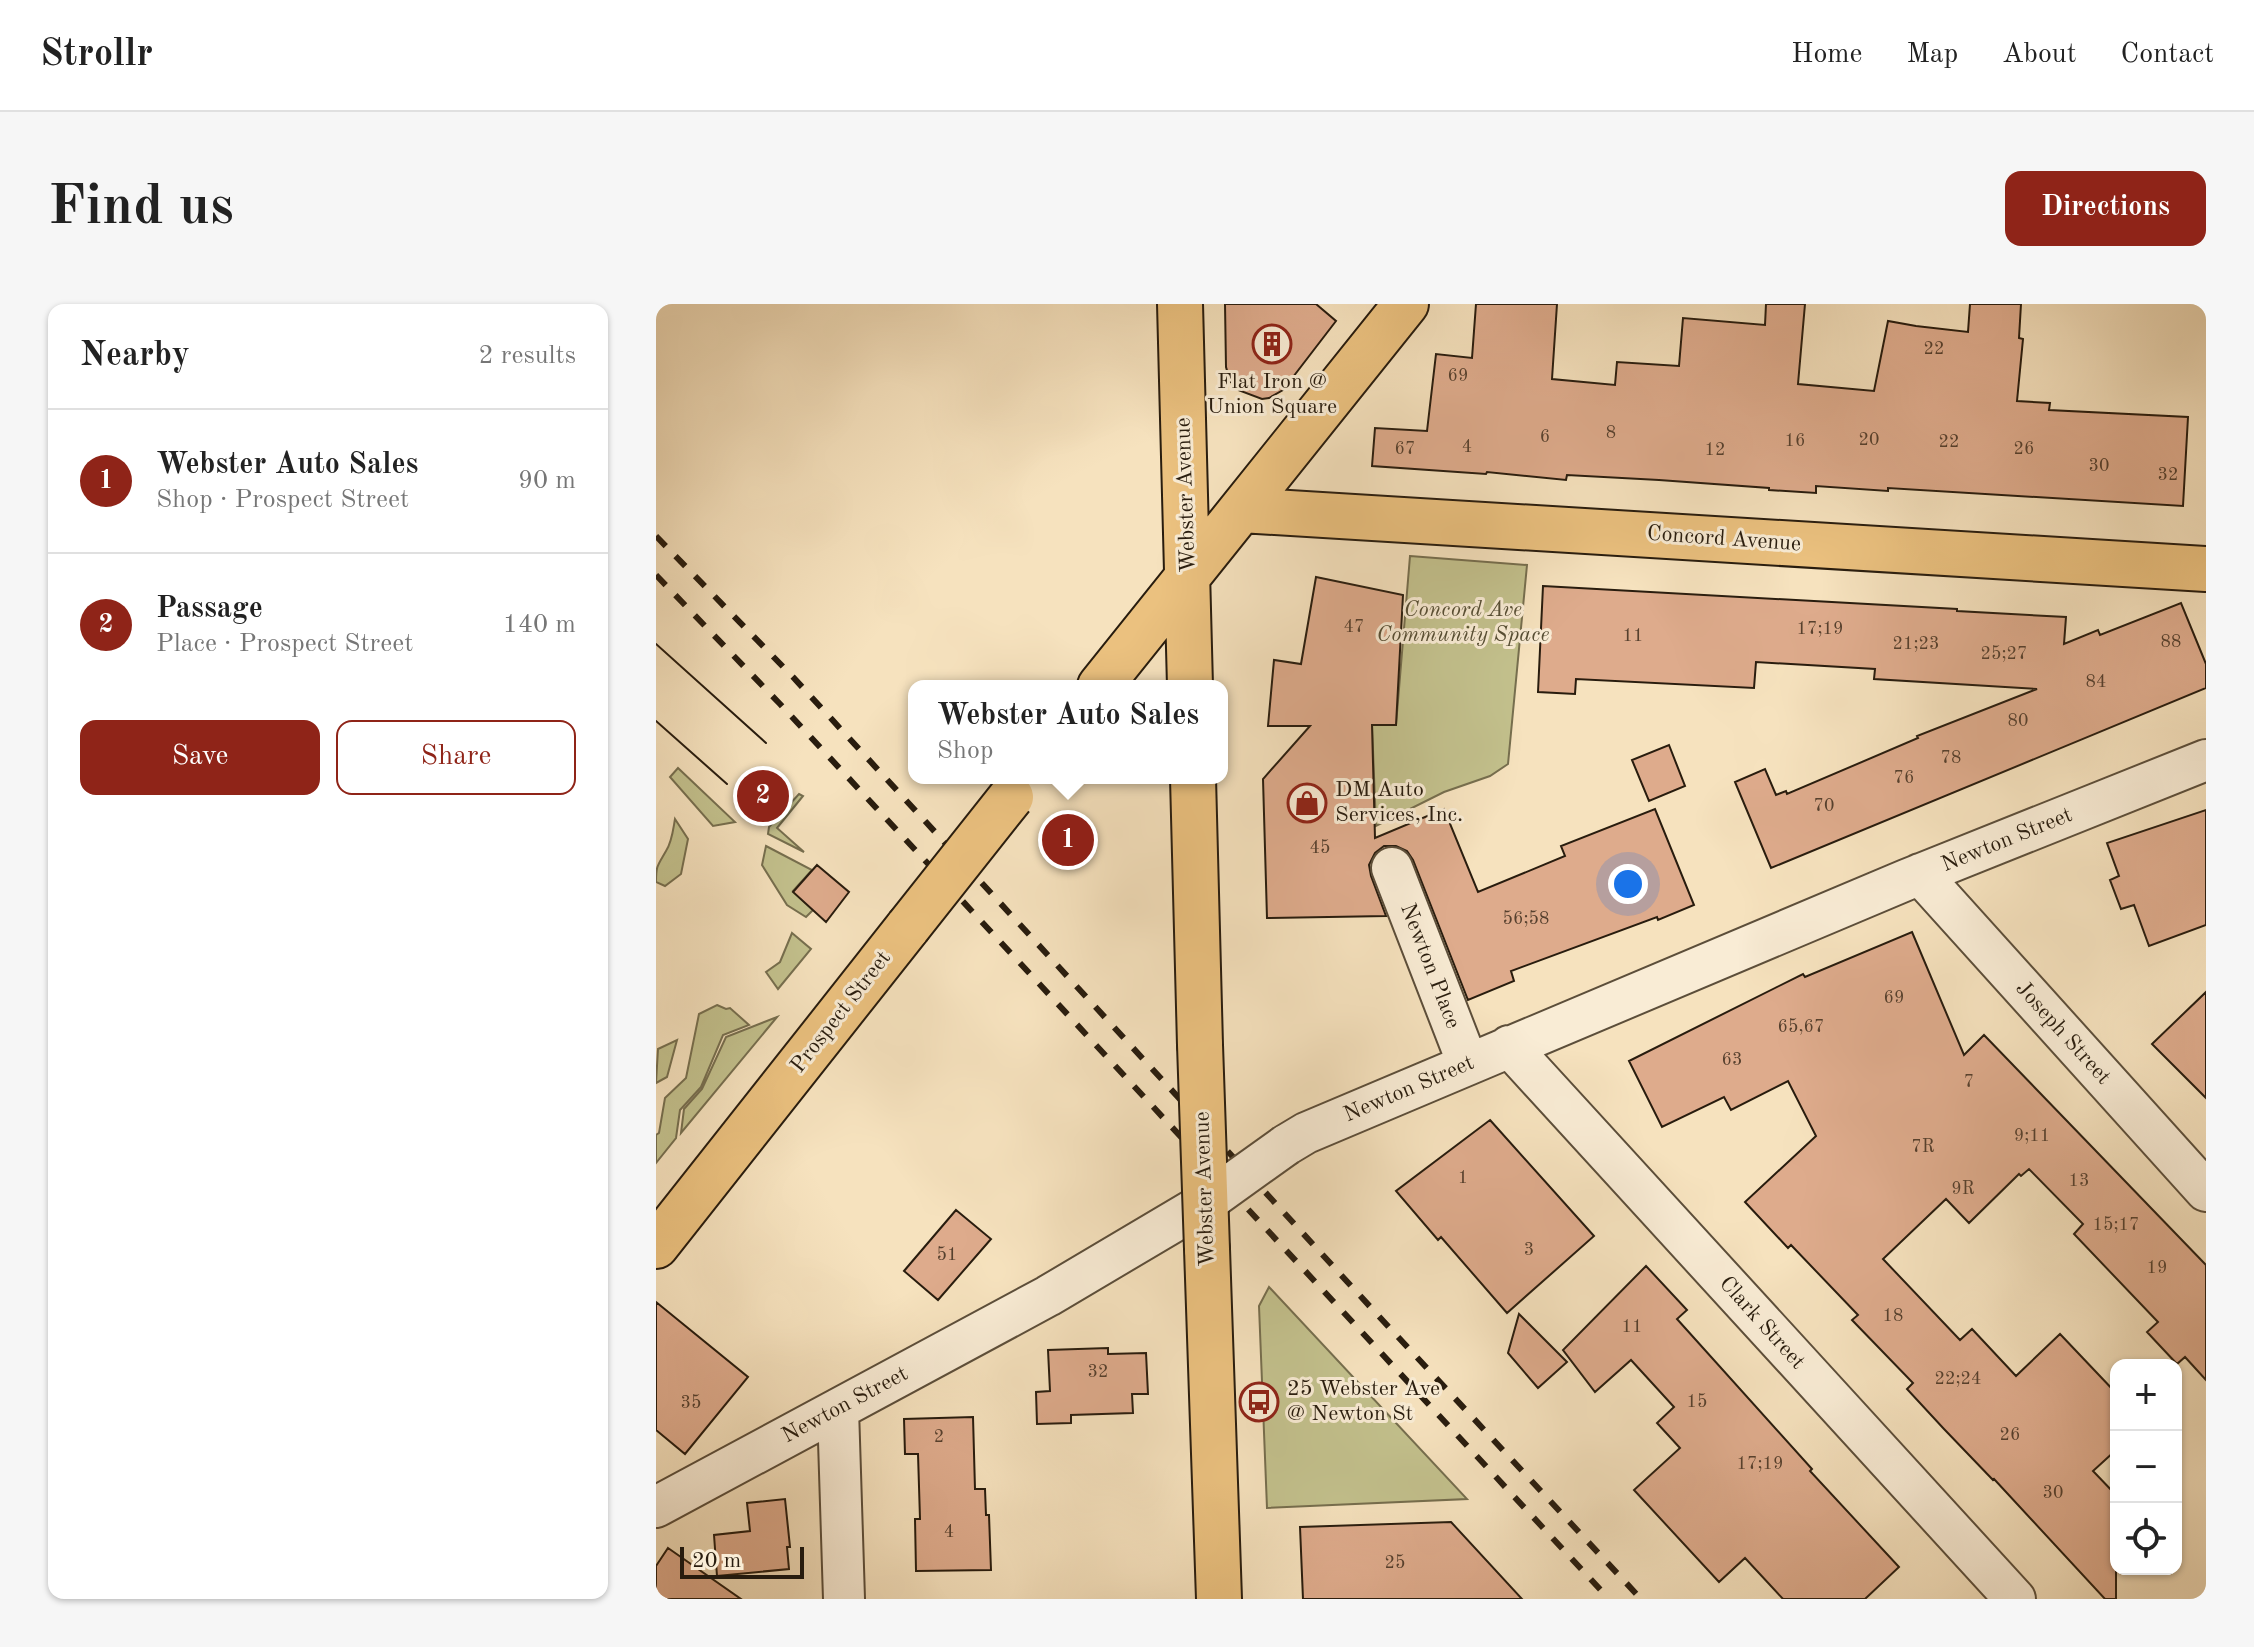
<!DOCTYPE html>
<meta charset="utf-8">
<style>
body{margin:0;font-family:"Old Standard TT",serif;background:#f6f6f6;color:#222}
.controls{position:absolute;right:24px;bottom:24px;display:grid;overflow:hidden;border-radius:16px;box-shadow:0 2px 6px #0004}
.controls button{width:72px;height:72px;display:grid;place-items:center;padding:0;border:0;border-bottom:2px solid #e0e0e0;background:#fff;color:#222;font:40px sans-serif}
.scale{position:absolute;left:24px;bottom:20px;width:124px;box-sizing:border-box;padding-left:8px;border:4px solid #281c0e;border-top:0;font-size:22px;line-height:28px;white-space:nowrap;color:#281c0e;-webkit-text-stroke:6px #f9ecd5;paint-order:stroke}
.you{position:absolute;left:972px;top:580px;width:28px;height:28px;margin:-20px;border:6px solid #fff;border-radius:50%;background:#1a73e8;box-shadow:0 0 0 12px #1a73e833}
.badge{display:grid;place-items:center;width:52px;height:52px;border-radius:50%;background:#8f2418;color:#fff;font-size:26px;font-weight:700}
.pin{position:absolute;translate:-50% -50%;border:4px solid #fff;box-shadow:0 2px 8px #0006}
.popup{position:absolute;left:252px;top:376px;width:320px;height:104px;box-sizing:border-box;display:grid;place-content:center;border-radius:16px;background:#fff;filter:drop-shadow(0 2px 6px #0005);font-size:26px;white-space:nowrap;color:#767676}
.popup b{font-size:30px;color:#222}
.popup::after{content:'';position:absolute;left:50%;top:100%;margin-left:-16px;border:16px solid transparent;border-top-color:#fff}
.list{margin:0;padding:0;list-style:none}
h2{display:flex;justify-content:space-between;align-items:center;height:104px;margin:0;padding:0 32px;font-size:34px}
h2 small{font-size:26px;font-weight:400;color:#767676}
.list li{display:grid;grid-template-columns:52px 1fr auto;gap:24px;align-items:center;box-sizing:border-box;height:144px;padding:0 32px;border-top:2px solid #e0e0e0}
.list b{display:block;font-size:30px;white-space:nowrap}
.list p{margin:0;font-size:26px;white-space:nowrap;color:#767676}
.list em{font-size:26px;font-style:normal;color:#767676}
.actions{display:flex;gap:16px;padding:24px 32px}
.actions a{flex:1;padding:18px 0;border:2px solid #8f2418;border-radius:16px;text-align:center;font-size:28px;color:#8f2418}
.actions .main{background:#8f2418;color:#fff}
.icon{flex:none;width:44px;height:44px;fill:none;stroke:currentColor;stroke-width:2;stroke-linecap:round;stroke-linejoin:round}
.map{position:relative;flex:none;width:1550px;height:1295px;overflow:hidden;border-radius:16px}
header{display:flex;align-items:center;gap:48px;box-sizing:border-box;height:112px;padding:0 40px;background:#fff;border-bottom:2px solid #e0e0e0}
header strong{font-size:38px}
nav{display:flex;gap:44px;margin-inline-start:auto;font-size:28px}
.intro{display:flex;align-items:center;justify-content:space-between;box-sizing:border-box;height:192px;padding:0 48px}
h1{margin:0;font-size:56px}
.button{padding:20px 36px;border-radius:16px;background:#8f2418;color:#fff;font-size:28px;font-weight:700}
main{display:flex;gap:48px;padding:0 48px}
aside{flex:1;background:#fff;border-radius:16px;box-shadow:0 2px 6px #0004}
.map>svg:first-child{display:block}
.green{fill:#c3c18d;stroke:#766e4e;stroke-width:2}
.building{fill:#deab8c;stroke:#281c0e;stroke-width:2}
.lines{fill:none;stroke-linecap:round;stroke-linejoin:round}
.minor-casing{stroke:#5c4e3a;stroke-width:44}
.major-casing{stroke:#281c0e;stroke-width:48}
.minor{stroke:#f9ecd5;stroke-width:40}
.major{stroke:#ebc17f;stroke-width:44}
.tram{stroke:#281c0e;stroke-width:2}
.rail{stroke:#281c0e;stroke-width:6;stroke-dasharray:14 14;stroke-linecap:butt}
.minor-bridge-casing{stroke:#5c4e3a;stroke-width:44;stroke-linecap:butt}
.major-bridge-casing{stroke:#281c0e;stroke-width:48;stroke-linecap:butt}
.minor-bridge{stroke:#f9ecd5;stroke-width:40}
.major-bridge{stroke:#ebc17f;stroke-width:44}
.labels{text-anchor:middle;dominant-baseline:central;stroke-width:6;stroke-linejoin:round;paint-order:stroke}
.number-label{font-size:18px;fill:#56402e}
.poi-label{font-size:22px;fill:#281c0e;stroke:#f9ecd5;text-anchor:start}
.street-label{font-size:22px;fill:#281c0e;stroke:#f9ecd5}
.park-label{font-size:22px;font-style:italic;fill:#564e34;stroke:#f9ecd5}
</style>
<header>
<strong>Strollr</strong>
<nav><a>Home</a><a>Map</a><a>About</a><a>Contact</a></nav>
</header>
<div class="intro"><h1>Find us</h1><a class="button">Directions</a></div>
<main>
<aside>
<h2>Nearby<small>2 results</small></h2>
<ul class="list">
<li><span class="badge">1</span><div><b>Webster Auto Sales</b><p>Shop · Prospect Street</p></div><em>90 m</em></li>
<li><span class="badge">2</span><div><b>Passage</b><p>Place · Prospect Street</p></div><em>140 m</em></li>
</ul>
<div class="actions"><a class="main">Save</a><a>Share</a></div>
</aside>
<div class="map">
<svg width="1550" height="1295" viewBox="0 0 1550 1295">
<rect width="100%" height="100%" fill="#f6e2be"/>
<filter id="stains"><feTurbulence type="fractalNoise" baseFrequency=".0025" numOctaves="4"/><feColorMatrix values="0 0 0 0 .2 0 0 0 0 .09 0 0 0 0 .02 0 0 0 .5 -.17"/></filter>
<radialGradient id="worn" r=".72"><stop offset=".6" stop-color="#630" stop-opacity="0"/><stop offset="1" stop-color="#630" stop-opacity=".3"/></radialGradient>
<path class="green" d="M 754,252 L 871,261 L 852,460 L 834,472 L 788,488 L 720,522 L 716,421 L 740,421 Z
M 22,464 L 79,518 L 57,522 L 14,473 Z
M 143,490 L 147,492 L 121,524 L 148,548 L 112,530 L 113,523 Z
M 19,515 L 32,535 L 25,570 L 9,582 L 0,578 C 0,561 2,561 10,547 C 16,538 17,526 19,515 Z
M 110,542 L 156,566 L 137,587 L 157,606 L 150,613 L 131,601 L 106,561 Z
M 136,629 L 155,645 L 122,685 L 110,668 L 124,658 Z
M 61,701 L 70,705 L 74,704 L 93,721 L 67,731 L 45,783 L 24,806 L 20,834 L 0,859 L 0,831 L 3,829 L 9,794 L 30,774 L 43,710 Z
M 121,713 L 25,829 L 28,805 L 46,785 L 70,733 Z
M 21,736 L 11,773 L 0,779 L 2,745 Z
M 613,983 L 811,1195 L 611,1204 L 603,1002 Z"/>
<path class="building" d="M 569,0 L 660,0 L 680,17 L 627,86 L 613,94 L 606,95 L 582,86 L 574,77 L 570,63 Z
M 820,0 L 901,0 L 896,75 L 959,81 L 961,58 L 1023,62 L 1027,14 L 1109,21 L 1110,0 L 1149,0 L 1142,80 L 1218,87 L 1232,17 L 1260,22 L 1312,28 L 1314,0 L 1365,0 L 1363,34 L 1367,35 L 1361,97 L 1394,99 L 1393,106 L 1532,113 L 1527,202 L 1232,184 L 1232,187 L 1160,182 L 1160,189 L 1113,186 L 1113,184 L 1003,176 L 911,171 L 910,176 L 831,168 L 830,170 L 716,162 L 719,124 L 771,127 L 780,50 L 816,54 Z
M 660,273 L 747,291 L 740,421 L 716,421 L 719,534 L 788,505 L 822,588 L 909,552 L 905,542 L 999,505 L 1038,601 L 1002,616 L 1001,613 L 855,667 L 858,677 L 812,696 L 757,556 L 751,547 L 740,542 L 728,542 L 719,549 L 713,561 L 715,572 L 730,612 L 611,614 L 607,475 L 654,422 L 612,422 L 618,356 L 645,360 Z
M 887,282 L 1301,305 L 1301,307 L 1410,313 L 1408,340 L 1442,326 L 1444,331 L 1525,299 L 1550,360 L 1550,384 L 1115,564 L 1079,478 L 1109,465 L 1120,491 L 1130,487 L 1131,490 L 1262,434 L 1261,432 L 1381,385 L 1218,375 L 1219,365 L 1100,358 L 1098,384 L 920,375 L 919,390 L 882,388 Z
M 1013,441 L 1029,482 L 993,497 L 976,456 Z
M 1550,506 L 1550,621 L 1493,642 L 1478,601 L 1465,605 L 1454,576 L 1463,572 L 1451,539 Z
M 161,561 L 193,588 L 170,618 L 137,588 Z
M 1256,628 L 1308,751 L 1328,731 L 1550,961 L 1550,1076 L 1529,1053 L 1521,1060 L 1491,1028 L 1502,1018 L 1418,930 L 1427,920 L 1373,865 L 1365,872 L 1363,870 L 1313,919 L 1290,895 L 1227,955 L 1304,1036 L 1316,1025 L 1360,1072 L 1404,1030 L 1460,1089 L 1460,1146 L 1437,1167 L 1460,1191 L 1460,1295 L 1449,1295 L 1338,1175 L 1337,1176 L 1288,1125 L 1251,1085 L 1257,1079 L 1196,1016 L 1202,1011 L 1135,941 L 1132,944 L 1089,898 L 1160,832 L 1132,777 L 1075,806 L 1068,793 L 1006,823 L 973,757 L 1147,670 L 1149,673 Z
M 1550,688 L 1550,794 L 1496,740 Z
M 834,816 L 938,932 L 851,1009 L 785,933 L 782,936 L 740,887 Z
M 300,906 L 335,935 L 282,996 L 248,967 Z
M 990,962 L 1031,1006 L 1021,1015 L 1156,1165 L 1154,1167 L 1243,1263 L 1209,1295 L 1127,1295 L 1089,1254 L 1063,1278 L 978,1186 L 1024,1144 L 1001,1119 L 1018,1103 L 975,1056 L 939,1088 L 907,1046 Z
M 0,998 L 92,1073 L 29,1150 L 0,1126 Z
M 863,1010 L 911,1058 L 882,1084 L 852,1049 Z
M 452,1044 L 452,1050 L 490,1049 L 492,1090 L 476,1090 L 477,1109 L 415,1111 L 415,1119 L 381,1120 L 380,1088 L 394,1087 L 392,1046 Z
M 317,1113 L 319,1185 L 329,1185 L 330,1211 L 333,1211 L 335,1266 L 260,1267 L 259,1215 L 264,1215 L 262,1150 L 249,1150 L 248,1115 Z
M 129,1195 L 134,1243 L 131,1243 L 133,1265 L 61,1272 L 58,1231 L 94,1227 L 91,1199 Z
M 795,1218 L 866,1295 L 647,1295 L 644,1223 Z
M 12,1244 L 85,1295 L 0,1295 L 0,1262 Z"/>
<g class="lines">
<g class="minor-casing">
<path id="minor" d="M 736,564 L 812,760
M 1264,570 L 1550,887
M 853,742 L 1359,1295
M 630,841 L 650,829 L 1250,576 L 1550,456
M 182,1105 L 188,1295
M 0,1203 L 392,992 L 549,899"/>
</g>
<g class="major-casing">
<path id="major" d="M 524,0 L 534,382
M 585,206 L 1550,265
M 444,382 L 750,0
M 537,474 L 544,741
M 0,942 L 252,623
M 551,945 L 563,1295"/>
</g>
<use href="#minor" class="minor"/>
<use href="#major" class="major"/>
<path class="tram" d="M 0,340 L 110,439
M 0,417 L 71,480"/>
<path class="rail" d="M 0,232 L 137,373 L 730,1020 L 985,1295
M 0,271 L 124,400 L 953,1295"/>
<g class="minor-bridge-casing">
<path id="minor-bridge" d="M 549,899 L 630,841"/>
</g>
<g class="major-bridge-casing">
<path id="major-bridge" d="M 252,623 L 355,493
M 544,741 L 551,945"/>
</g>
<use href="#minor-bridge" class="minor-bridge"/>
<use href="#major-bridge" class="major-bridge"/>
</g>
<defs>
<g id="building-ring" transform="scale(2)"><circle r="9.5" fill="#f9ecd5" stroke="#8f2418" stroke-width="1.5"/><path d="M-4-6H4V6H1V3H-1V6H-4ZM-2.5-4.3h1.7v1.8h-1.7ZM.8-4.3h1.7v1.8H.8ZM-2.5-1h1.7V.8h-1.7ZM.8-1h1.7V.8H.8Z" fill="#8f2418"/></g>
<g id="shop-ring" transform="scale(2)"><circle r="9.5" fill="#f9ecd5" stroke="#8f2418" stroke-width="1.5"/><path d="M-5-2.5h2.3a2.7 3.5 0 0 1 5.4 0H5L5.5 6h-11ZM-1.5-2.5h3a1.5 2.3 0 0 0-3 0Z" fill="#8f2418"/></g>
<g id="bus-ring" transform="scale(2)"><circle r="9.5" fill="#f9ecd5" stroke="#8f2418" stroke-width="1.5"/><path d="M-5-6H5V4H4V6H2V4H-2V6H-4V4H-5ZM-3.5-4V0h7V-4ZM-3.5 1.2v1.5H-2V1.2ZM2 1.2v1.5H3.5V1.2Z" fill="#8f2418"/></g>
</defs>
<g fill-rule="evenodd">
<use href="#building-ring" x="616" y="40"/>
<use href="#shop-ring" x="651" y="499"/>
<use href="#bus-ring" x="603" y="1098"/>
</g>
<g class="labels">
<g class="number-label">
<text x="1278" y="45">22</text>
<text x="802" y="72">69</text>
<text x="955" y="129">8</text>
<text x="889" y="133">6</text>
<text x="1213" y="136">20</text>
<text x="1139" y="137">16</text>
<text x="1293" y="138">22</text>
<text x="811" y="143">4</text>
<text x="749" y="145">67</text>
<text x="1368" y="145">26</text>
<text x="1059" y="146">12</text>
<text x="1443" y="162">30</text>
<text x="1512" y="171">32</text>
<text x="698" y="323">47</text>
<text x="1164" y="325">17;19</text>
<text x="977" y="332">11</text>
<text x="1515" y="338">88</text>
<text x="1260" y="340">21;23</text>
<text x="1348" y="350">25;27</text>
<text x="1440" y="378">84</text>
<text x="1362" y="417">80</text>
<text x="1295" y="454">78</text>
<text x="1248" y="474">76</text>
<text x="1168" y="502">70</text>
<text x="664" y="544">45</text>
<text x="870" y="615">56;58</text>
<text x="1238" y="694">69</text>
<text x="1145" y="723">65,67</text>
<text x="1076" y="756">63</text>
<text x="1313" y="778">7</text>
<text x="1376" y="832">9;11</text>
<text x="1267" y="843">7R</text>
<text x="807" y="874">1</text>
<text x="1423" y="877">13</text>
<text x="1307" y="885">9R</text>
<text x="1460" y="921">15;17</text>
<text x="873" y="946">3</text>
<text x="291" y="951">51</text>
<text x="1501" y="964">19</text>
<text x="1237" y="1012">18</text>
<text x="976" y="1023">11</text>
<text x="442" y="1068">32</text>
<text x="1302" y="1075">22;24</text>
<text x="1041" y="1098">15</text>
<text x="35" y="1099">35</text>
<text x="1354" y="1131">26</text>
<text x="283" y="1133">2</text>
<text x="1104" y="1160">17;19</text>
<text x="1397" y="1189">30</text>
<text x="293" y="1228">4</text>
<text x="739" y="1259">25</text>
</g>
<g class="poi-label">
<text x="616" y="78" text-anchor="middle">Flat Iron @<tspan x="616" dy="25">Union Square</tspan></text>
<text x="679" y="486">DM Auto<tspan x="679" dy="25">Services, Inc.</tspan></text>
<text x="631" y="1085">25 Webster Ave<tspan x="631" dy="25">@ Newton St</tspan></text>
</g>
<g class="street-label">
<text transform="translate(530 191) rotate(-92)">Webster Avenue</text>
<text transform="translate(1068 235) rotate(4)">Concord Avenue</text>
<text transform="translate(1351 536) rotate(-22)">Newton Street</text>
<text transform="translate(774 662) rotate(69)">Newton Place</text>
<text transform="translate(185 708) rotate(-52)">Prospect Street</text>
<text transform="translate(1407 729) rotate(48)">Joseph Street</text>
<text transform="translate(753 785) rotate(-23)">Newton Street</text>
<text transform="translate(549 885) rotate(-92)">Webster Avenue</text>
<text transform="translate(1106 1019) rotate(48)">Clark Street</text>
<text transform="translate(189 1101) rotate(-28)">Newton Street</text>
</g>
<g class="park-label">
<text x="807" y="306">Concord Ave<tspan x="807" dy="25">Community Space</tspan></text>
</g>
</g>
<rect width="100%" height="100%" filter="url(#stains)"/>
<rect width="100%" height="100%" fill="url(#worn)"/>
</svg>
<div class="controls">
<button>+</button>
<button>−</button>
<button><svg class="icon" aria-label="locate" viewBox="0 0 24 24"><circle cx="12" cy="12" r="6"/><path d="M12 2v4M12 18v4M2 12h4M18 12h4"/></svg></button>
</div>
<div class="scale">20 m</div>
<div class="you"></div>
<div class="pin badge" style="left:412px;top:536px">1</div>
<div class="popup"><b>Webster Auto Sales</b>Shop</div>
<div class="pin badge" style="left:107px;top:492px">2</div>
</div>
</main>
